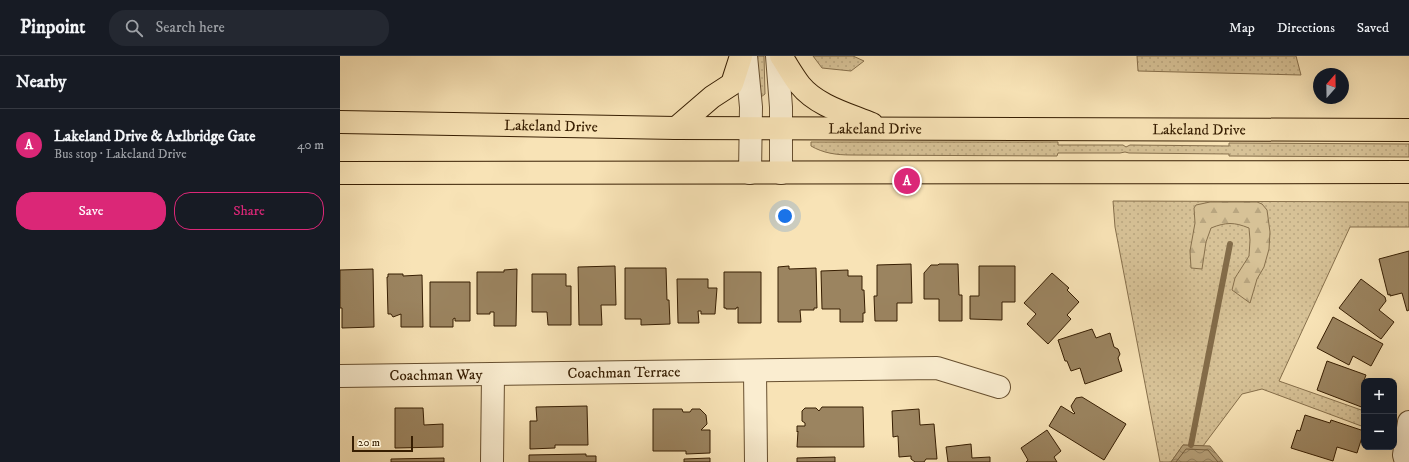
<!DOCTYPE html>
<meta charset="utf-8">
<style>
body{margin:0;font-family:"IM FELL DW Pica",serif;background:#242831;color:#f1f3f6}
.controls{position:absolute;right:12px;bottom:12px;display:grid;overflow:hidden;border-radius:8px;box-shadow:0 4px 16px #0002}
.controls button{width:36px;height:36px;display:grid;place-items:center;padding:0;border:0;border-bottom:1px solid #363941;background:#171b24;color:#f1f3f6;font:20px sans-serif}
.compass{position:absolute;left:973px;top:12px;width:36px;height:36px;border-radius:50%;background:#171b24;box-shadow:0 4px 16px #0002;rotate:20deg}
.scale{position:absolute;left:12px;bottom:10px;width:61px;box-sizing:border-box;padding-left:4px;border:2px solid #371e02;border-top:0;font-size:11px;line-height:14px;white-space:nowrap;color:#371e02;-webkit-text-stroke:3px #faedd0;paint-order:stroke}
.you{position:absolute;left:445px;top:160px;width:14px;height:14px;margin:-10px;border:3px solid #fff;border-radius:50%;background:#1a73e8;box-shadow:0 0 0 6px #1a73e833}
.badge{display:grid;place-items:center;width:26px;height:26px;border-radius:50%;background:#db2777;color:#fff;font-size:13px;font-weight:700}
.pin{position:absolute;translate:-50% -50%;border:2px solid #fff;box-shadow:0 1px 4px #0006}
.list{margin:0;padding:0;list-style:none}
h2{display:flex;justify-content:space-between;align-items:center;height:52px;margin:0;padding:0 16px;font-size:17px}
h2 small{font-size:13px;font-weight:400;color:#9ea1a6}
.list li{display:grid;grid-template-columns:26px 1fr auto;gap:12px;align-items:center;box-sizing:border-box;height:72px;padding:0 16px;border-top:1px solid #363941}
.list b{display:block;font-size:15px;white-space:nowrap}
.list p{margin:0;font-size:13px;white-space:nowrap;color:#9ea1a6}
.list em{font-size:13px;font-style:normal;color:#9ea1a6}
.actions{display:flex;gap:8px;padding:12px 16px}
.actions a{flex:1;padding:9px 0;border:1px solid #db2777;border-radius:16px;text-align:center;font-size:14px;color:#db2777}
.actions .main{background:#db2777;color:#fff}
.icon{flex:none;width:22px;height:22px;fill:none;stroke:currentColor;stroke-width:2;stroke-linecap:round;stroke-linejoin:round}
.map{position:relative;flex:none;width:1069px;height:406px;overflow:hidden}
header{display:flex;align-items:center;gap:24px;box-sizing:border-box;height:56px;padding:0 20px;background:#171b24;border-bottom:1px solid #363941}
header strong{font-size:19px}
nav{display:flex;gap:22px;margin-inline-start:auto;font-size:14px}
.search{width:280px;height:36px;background:#242831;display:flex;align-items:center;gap:10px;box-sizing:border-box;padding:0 14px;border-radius:16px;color:#9ea1a6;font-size:15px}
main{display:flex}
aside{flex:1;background:#171b24}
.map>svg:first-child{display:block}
.grass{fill:url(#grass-dots);stroke:#87704c}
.forest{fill:url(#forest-firs);stroke:#87704c}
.water{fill:url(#water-waves);stroke:#836c49}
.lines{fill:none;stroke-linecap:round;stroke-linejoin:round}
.shore{stroke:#765f3e;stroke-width:1}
.stream{stroke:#836c49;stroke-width:6}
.building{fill:#9b8460;stroke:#371e02}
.minor-casing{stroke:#674f2f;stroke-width:24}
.major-casing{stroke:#371e02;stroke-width:24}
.minor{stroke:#faedd0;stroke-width:22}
.major{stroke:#f8e3b6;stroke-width:22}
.labels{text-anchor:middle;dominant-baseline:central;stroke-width:3;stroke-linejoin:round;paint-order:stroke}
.street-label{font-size:15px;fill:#371e02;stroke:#faedd0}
</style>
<header>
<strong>Pinpoint</strong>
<div class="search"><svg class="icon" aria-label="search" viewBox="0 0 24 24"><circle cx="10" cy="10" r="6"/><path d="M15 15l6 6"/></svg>Search here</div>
<nav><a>Map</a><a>Directions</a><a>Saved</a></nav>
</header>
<main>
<aside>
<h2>Nearby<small></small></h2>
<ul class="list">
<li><span class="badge">A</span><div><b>Lakeland Drive &amp; Axlbridge Gate</b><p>Bus stop · Lakeland Drive</p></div><em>40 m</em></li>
</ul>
<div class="actions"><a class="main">Save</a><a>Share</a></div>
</aside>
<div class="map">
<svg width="1069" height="406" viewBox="0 0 1069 406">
<defs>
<pattern id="grass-dots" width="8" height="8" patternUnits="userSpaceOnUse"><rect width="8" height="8" fill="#d7c297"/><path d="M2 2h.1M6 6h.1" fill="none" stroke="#b9a680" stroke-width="1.8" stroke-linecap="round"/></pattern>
<pattern id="forest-firs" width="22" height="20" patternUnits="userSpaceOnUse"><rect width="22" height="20" fill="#d7c297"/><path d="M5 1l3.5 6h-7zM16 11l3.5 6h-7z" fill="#b9a680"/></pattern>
<pattern id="water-waves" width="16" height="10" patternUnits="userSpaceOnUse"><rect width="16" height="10" fill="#b6a079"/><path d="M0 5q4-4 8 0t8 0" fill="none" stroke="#958261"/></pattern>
</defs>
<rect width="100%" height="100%" fill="#f8e3b6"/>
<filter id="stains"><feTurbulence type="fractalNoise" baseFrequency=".005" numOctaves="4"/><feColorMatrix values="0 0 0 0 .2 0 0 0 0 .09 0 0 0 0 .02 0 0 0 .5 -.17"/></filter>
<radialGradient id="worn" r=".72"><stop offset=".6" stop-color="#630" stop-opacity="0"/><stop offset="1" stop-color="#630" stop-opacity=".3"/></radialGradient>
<path class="grass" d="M 416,0 L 424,0 L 425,38 L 421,41 Z
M 473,0 L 513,0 L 524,5 L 511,15 L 482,12 Z
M 797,0 L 956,0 L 961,19 L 798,15 Z
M 471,86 L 718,86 L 718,89 L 783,89 L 786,91 L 790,89 L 889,90 L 889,87 L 1069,88 L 1069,101 L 889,100 L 889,98 L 789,97 L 785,96 L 780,97 L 718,97 L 717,100 L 511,99 C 496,99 483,97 471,90 Z
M 773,145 L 1069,146 L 1069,171 L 1010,171 L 939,325 L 1024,355 L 1024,371 L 922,333 L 902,338 L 863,390 L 843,389 L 831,406 L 820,406 L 775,171 Z"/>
<path class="forest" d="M 870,146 L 917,146 L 922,148 L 927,154 L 930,176 L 929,193 L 924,211 L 917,223 L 910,247 L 892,234 L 895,222 L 909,200 L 910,184 L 909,172 C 894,166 886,166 871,172 L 866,186 L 862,213 L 851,212 L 850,195 L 855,167 L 854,152 L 856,149 Z"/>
<path class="water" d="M 843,389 L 870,390 L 883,406 L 831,406 Z"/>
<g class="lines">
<path class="shore" d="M 836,406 L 846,393 L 868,394 L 878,406"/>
<path class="stream" d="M 851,389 L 890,188"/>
</g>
<path class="building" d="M 1069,195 L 1069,254 L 1067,255 L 1062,237 L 1050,240 L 1050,238 L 1048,239 L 1039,203 Z
M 571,208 L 572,247 L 557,247 L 557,265 L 535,265 L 534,240 L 537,240 L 537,209 Z
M 599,208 L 618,208 L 619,239 L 622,239 L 622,265 L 599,265 L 599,243 L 584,243 L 584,217 L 591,209 L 598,209 Z
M 275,210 L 276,249 L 261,249 L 262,269 L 239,269 L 238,211 Z
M 449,210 L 449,213 L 476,212 L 477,252 L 474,252 L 474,254 L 460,254 L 461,266 L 438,266 L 438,211 Z
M 639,210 L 675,210 L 675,246 L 662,246 L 662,264 L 630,263 L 630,240 L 639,240 Z
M 285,212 L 326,212 L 327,244 L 329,244 L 330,268 L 301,269 L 301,263 L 285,263 Z
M 33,213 L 34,271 L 2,272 L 2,252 L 0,252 L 0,214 Z
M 177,213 L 176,270 L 154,270 L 154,256 L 150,256 L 150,258 L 137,258 L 137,216 L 164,216 L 164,214 Z
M 508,214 L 508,220 L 522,220 L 522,234 L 524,234 L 525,257 L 523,257 L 523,266 L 500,266 L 500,253 L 482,253 L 481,215 Z
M 384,216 L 421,216 L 421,267 L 398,267 L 398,251 L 396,252 L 396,253 L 386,253 L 386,252 L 384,252 Z
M 712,217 L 729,232 L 727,234 L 739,246 L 727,259 L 731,263 L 708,288 L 687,268 L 696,258 L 684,247 Z
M 48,218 L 63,218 L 63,220 L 82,219 L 83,271 L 61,271 L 61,258 L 53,261 L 51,258 L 48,258 L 47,221 L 48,221 Z
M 192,218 L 226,218 L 226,230 L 231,230 L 231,269 L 208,269 L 207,256 L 192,256 Z
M 337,223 L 368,223 L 368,232 L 377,232 L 375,258 L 361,258 L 361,255 L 358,255 L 359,267 L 338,267 Z
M 1021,223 L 1045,241 L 1046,245 L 1039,254 L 1054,266 L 1041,283 L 999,252 Z
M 90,226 L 130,226 L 130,265 L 115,265 L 115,262 L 113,263 L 113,271 L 90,271 Z
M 993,261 L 1043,288 L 1031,310 L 1013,300 L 1009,309 L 977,292 Z
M 752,273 L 756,282 L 770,277 L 774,291 L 778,293 L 780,298 L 778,302 L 782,315 L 745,328 L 740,312 L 731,315 L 727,305 L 725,305 L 718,284 Z
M 987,305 L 1026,319 L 1023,327 L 1024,352 L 977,334 Z
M 742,341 L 786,368 L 764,404 L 709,370 L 721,350 L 734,358 L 735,357 L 733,355 L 731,350 L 736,342 Z
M 247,350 L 248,389 L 215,389 L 215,392 L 190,393 L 190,365 L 197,365 L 196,351 Z
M 482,351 L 523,351 L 524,391 L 457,391 L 458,375 L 457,376 L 457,370 L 465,370 L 465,367 L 462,365 L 462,355 L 465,352 L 476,352 L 479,355 Z
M 55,352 L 83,352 L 84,369 L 103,368 L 103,391 L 55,392 Z
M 313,353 L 342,353 L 343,356 L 350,356 L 352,353 L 360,353 L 366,359 L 367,368 L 361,374 L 370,374 L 370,397 L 346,398 L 346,395 L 313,395 Z
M 579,353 L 580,369 L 594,368 L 597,403 L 586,403 L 584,406 L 575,406 L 571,403 L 571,400 L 559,401 L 558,380 L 553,381 L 552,355 Z
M 965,359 L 990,367 L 991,364 L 1024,375 L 1017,397 L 997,391 L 993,405 L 951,392 L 957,374 L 960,375 Z
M 707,374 L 721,395 L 714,401 L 717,406 L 686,406 L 688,404 L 681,392 Z
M 631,388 L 632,402 L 650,401 L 650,406 L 608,406 L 606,391 Z
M 246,398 L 246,400 L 256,400 L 256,406 L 189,406 L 189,399 Z
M 495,401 L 495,406 L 457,406 L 457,402 Z
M 104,402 L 104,406 L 51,406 L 51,403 Z
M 370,402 L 370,406 L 344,406 L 344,403 Z"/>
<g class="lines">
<g class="minor-casing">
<g id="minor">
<path d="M 406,0 L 411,51 L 410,117"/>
<path d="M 437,0 L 441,51 L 441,117"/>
<path d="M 415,316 L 416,406"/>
<path id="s1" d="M 0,320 L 597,312 L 659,331"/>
<path d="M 152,406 L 153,319"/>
<path d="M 1066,406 L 1064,399 L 1069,366"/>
</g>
</g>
<g class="major-casing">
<g id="major">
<path d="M 441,0 C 447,9 453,20 460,29 C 477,50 508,58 532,68"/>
<path id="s2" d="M 0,66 L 336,72 L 1069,74"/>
<path d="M 336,72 L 372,41 L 392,28 L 401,0"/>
<path d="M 0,117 L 1069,116"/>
</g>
</g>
<use href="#minor" class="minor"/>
<use href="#major" class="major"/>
</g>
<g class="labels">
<g class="street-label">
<text stroke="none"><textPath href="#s2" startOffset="211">Lakeland Drive</textPath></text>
<text stroke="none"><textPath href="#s2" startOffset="535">Lakeland Drive</textPath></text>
<text stroke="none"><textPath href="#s2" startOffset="859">Lakeland Drive</textPath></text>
<text stroke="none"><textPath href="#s1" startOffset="284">Coachman Terrace</textPath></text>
<text stroke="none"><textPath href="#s1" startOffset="96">Coachman Way</textPath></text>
</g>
</g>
<rect width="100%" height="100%" filter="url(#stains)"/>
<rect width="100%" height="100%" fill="url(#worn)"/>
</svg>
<div class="controls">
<button>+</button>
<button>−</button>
</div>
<svg class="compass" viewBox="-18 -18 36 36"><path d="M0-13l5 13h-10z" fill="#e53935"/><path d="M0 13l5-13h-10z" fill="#9ea1a6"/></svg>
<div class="scale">20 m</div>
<div class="you"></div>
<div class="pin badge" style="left:567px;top:125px">A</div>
</div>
</main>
